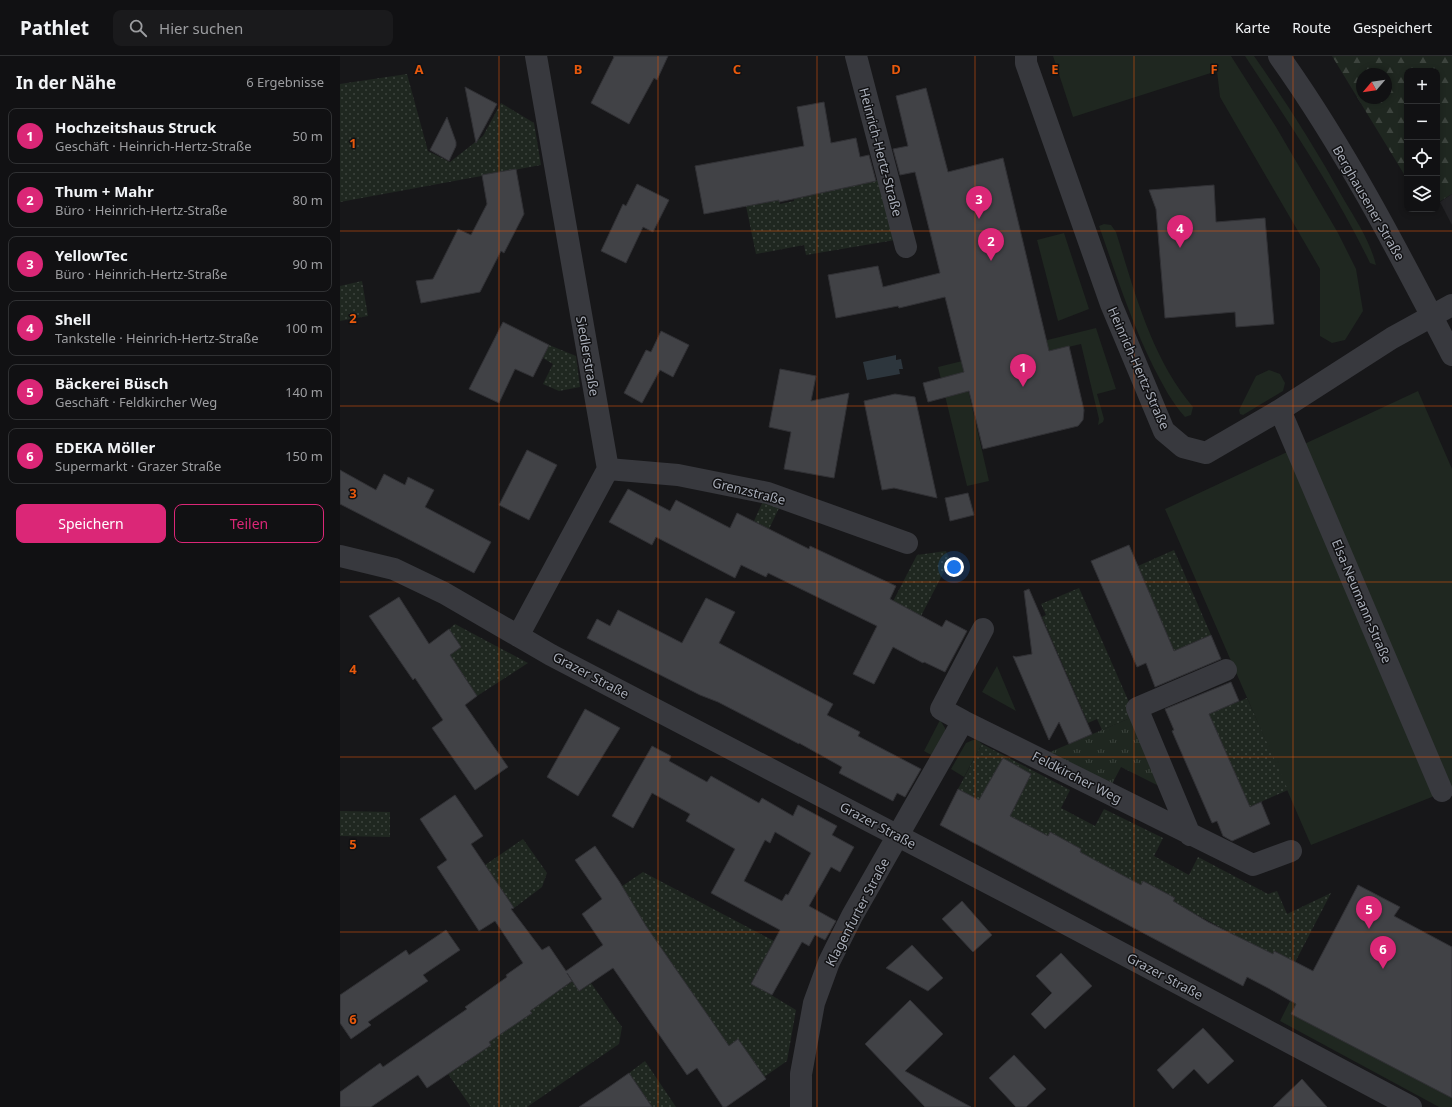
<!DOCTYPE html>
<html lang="de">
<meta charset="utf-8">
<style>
body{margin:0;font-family:"Noto Sans",sans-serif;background:#1a1a1c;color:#f1f3f6}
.controls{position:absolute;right:12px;top:12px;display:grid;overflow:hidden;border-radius:8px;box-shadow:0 2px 6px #0003}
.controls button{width:36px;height:36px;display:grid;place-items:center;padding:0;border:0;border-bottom:1px solid #303133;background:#111113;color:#f1f3f6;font:20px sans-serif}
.compass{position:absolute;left:1016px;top:12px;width:36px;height:36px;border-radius:50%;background:#111113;box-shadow:0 2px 6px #0003;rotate:241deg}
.you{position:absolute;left:614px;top:511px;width:14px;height:14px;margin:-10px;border:3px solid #fff;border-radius:50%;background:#1a73e8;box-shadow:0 0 0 6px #1a73e833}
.badge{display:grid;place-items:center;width:26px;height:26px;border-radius:50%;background:#db2777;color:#fff;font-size:13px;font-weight:700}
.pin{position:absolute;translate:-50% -33px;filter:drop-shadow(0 1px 2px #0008)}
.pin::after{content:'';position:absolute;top:21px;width:14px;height:12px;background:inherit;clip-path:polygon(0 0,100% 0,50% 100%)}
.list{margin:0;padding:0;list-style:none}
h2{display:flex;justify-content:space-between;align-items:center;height:52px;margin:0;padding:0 16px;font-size:17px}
h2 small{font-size:13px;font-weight:400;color:#9c9da0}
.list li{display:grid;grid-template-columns:26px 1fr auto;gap:12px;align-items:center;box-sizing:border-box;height:56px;margin:0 8px 8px;padding:0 8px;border:1px solid #303133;border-radius:8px}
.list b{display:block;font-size:15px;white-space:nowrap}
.list p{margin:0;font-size:13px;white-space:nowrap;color:#9c9da0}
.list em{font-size:13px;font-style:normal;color:#9c9da0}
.actions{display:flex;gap:8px;padding:12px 16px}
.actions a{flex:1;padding:9px 0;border:1px solid #db2777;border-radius:8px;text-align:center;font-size:14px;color:#db2777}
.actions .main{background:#db2777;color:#fff}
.icon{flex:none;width:22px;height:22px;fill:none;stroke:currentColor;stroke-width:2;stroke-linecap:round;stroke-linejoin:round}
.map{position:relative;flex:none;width:1112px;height:1051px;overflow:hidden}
header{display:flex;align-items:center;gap:24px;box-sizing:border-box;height:56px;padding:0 20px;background:#111113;border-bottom:1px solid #303133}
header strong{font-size:19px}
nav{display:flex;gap:22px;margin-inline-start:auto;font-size:14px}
.search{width:280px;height:36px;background:#1a1a1c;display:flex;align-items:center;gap:10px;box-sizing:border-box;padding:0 14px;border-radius:8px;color:#9c9da0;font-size:15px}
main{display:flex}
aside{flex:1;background:#111113}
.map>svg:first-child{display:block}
.built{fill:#232326}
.grass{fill:#1f2720}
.forest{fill:url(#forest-firs);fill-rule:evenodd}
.park{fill:url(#park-tufts)}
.garden{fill:url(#garden-dots)}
.water{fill:#2d363d}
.building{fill:#414246;stroke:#313135;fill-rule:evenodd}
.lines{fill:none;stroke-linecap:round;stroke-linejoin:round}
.minor{stroke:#38393e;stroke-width:22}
.grid{fill:none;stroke:#e8590c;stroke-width:1;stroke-opacity:0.55}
.labels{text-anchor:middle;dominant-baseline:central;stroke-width:3;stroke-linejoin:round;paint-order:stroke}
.street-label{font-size:13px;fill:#a9aeb9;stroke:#121214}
.grid-label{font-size:13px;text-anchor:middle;font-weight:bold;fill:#e8590c;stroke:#121214;stroke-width:3;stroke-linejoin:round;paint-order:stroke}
</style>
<header>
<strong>Pathlet</strong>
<div class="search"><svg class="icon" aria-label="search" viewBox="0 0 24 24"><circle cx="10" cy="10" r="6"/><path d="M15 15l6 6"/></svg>Hier suchen</div>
<nav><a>Karte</a><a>Route</a><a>Gespeichert</a></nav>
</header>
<main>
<aside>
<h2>In der Nähe<small>6 Ergebnisse</small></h2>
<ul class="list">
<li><span class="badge">1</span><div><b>Hochzeitshaus Struck</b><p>Geschäft · Heinrich-Hertz-Straße</p></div><em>50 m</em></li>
<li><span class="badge">2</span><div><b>Thum + Mahr</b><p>Büro · Heinrich-Hertz-Straße</p></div><em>80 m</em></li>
<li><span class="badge">3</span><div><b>YellowTec</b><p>Büro · Heinrich-Hertz-Straße</p></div><em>90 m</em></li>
<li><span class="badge">4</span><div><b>Shell</b><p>Tankstelle · Heinrich-Hertz-Straße</p></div><em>100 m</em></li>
<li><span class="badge">5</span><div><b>Bäckerei Büsch</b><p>Geschäft · Feldkircher Weg</p></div><em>140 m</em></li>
<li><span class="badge">6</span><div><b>EDEKA Möller</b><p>Supermarkt · Grazer Straße</p></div><em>150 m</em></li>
</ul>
<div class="actions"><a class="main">Speichern</a><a>Teilen</a></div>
</aside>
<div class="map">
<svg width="1112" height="1051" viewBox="0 0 1112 1051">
<defs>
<pattern id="forest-firs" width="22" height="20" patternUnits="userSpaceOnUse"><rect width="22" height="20" fill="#1f2720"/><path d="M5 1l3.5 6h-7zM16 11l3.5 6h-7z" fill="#3d443e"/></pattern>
<pattern id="park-tufts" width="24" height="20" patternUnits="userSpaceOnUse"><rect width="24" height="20" fill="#1f2720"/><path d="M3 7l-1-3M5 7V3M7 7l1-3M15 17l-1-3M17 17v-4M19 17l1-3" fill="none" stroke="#3d443e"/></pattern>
<pattern id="garden-dots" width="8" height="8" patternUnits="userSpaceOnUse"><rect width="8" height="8" fill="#1f2720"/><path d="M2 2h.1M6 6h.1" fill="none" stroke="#3d443e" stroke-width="1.8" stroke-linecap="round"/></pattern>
</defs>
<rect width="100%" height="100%" fill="#171719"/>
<path class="built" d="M 1112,138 L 1112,169 L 1100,146 Z"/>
<path class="grass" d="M 713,0 L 891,0 L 936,71 L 998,177 L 1016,213 L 1023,255 L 1005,284 L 992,287 L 980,280 L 980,213 L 880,41 L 877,15 L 733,61 Z
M 905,0 L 914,0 C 946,46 976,93 1003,142 C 1016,164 1030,185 1036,209 L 1030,207 C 995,134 949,67 905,0 Z
M 764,168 L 771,169 L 776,176 C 795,237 811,301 853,351 L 851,359 L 845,361 C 832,347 823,329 814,312 C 791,266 776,218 759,170 Z
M 724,177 L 749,253 L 718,265 L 697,184 Z
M 756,272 L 776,333 L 757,338 L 764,363 L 763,366 L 758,369 L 759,363 L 741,288 L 624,316 L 649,425 L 627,430 L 598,311 Z
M 929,314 L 940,318 L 945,327 L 943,335 L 903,359 L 900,358 L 899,354 L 916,320 Z
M 1078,335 L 1112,413 L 1112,733 L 971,789 L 825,453 Z
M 657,610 L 676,655 L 642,636 Z
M 600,664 L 605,672 L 605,677 L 593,700 L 584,695 Z
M 633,684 L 638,684 L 642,688 L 624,721 L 611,713 L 626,687 Z
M 957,931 L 963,936 L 952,958 L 1112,1042 L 1112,1051 L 1099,1051 L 940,965 Z"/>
<path class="forest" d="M 992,0 L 1112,0 L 1112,138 L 1097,147 L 1097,15 L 1067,15 L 1067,123 ZM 1022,18 L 1046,18 L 1046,42 L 1022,42 Z"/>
<path class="park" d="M 795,660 L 821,722 L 817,729 L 781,711 L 772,728 L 710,696 Z"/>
<path class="garden" d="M 67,18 L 88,95 L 110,106 L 143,80 L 161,47 L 194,67 L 201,109 L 0,146 L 0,28 Z
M 538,124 L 555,184 L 466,199 L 464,189 L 416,198 L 406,150 L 439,143 L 440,148 L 454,145 L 454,143 Z
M 22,225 L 28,260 L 0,265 L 0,230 Z
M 209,289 L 236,300 L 240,331 L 219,335 L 203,328 L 213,308 L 203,302 Z
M 423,445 L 440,450 L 429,473 L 414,465 Z
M 834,494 L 871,579 L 834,595 L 798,510 Z
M 606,495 L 610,504 L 581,560 L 546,559 L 577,499 Z
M 739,532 L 795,660 L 762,674 L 757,663 L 748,667 L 702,561 L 706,559 L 701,548 Z
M 115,568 L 188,607 L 137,640 L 110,599 L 121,591 L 109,573 Z
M 907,642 L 948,734 L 909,751 L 869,658 Z
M 642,688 L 730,734 L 721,752 L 755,770 L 764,753 L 823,782 L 814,800 L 849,819 L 858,801 L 928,838 L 937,835 L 947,858 L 991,837 L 950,916 L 944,900 L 935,895 L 931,902 L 921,893 L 833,846 L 835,842 L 801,829 L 739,797 L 741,793 L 710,776 L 708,780 L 618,733 Z
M 0,755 L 50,756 L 50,781 L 0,780 Z
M 183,783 L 207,817 L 202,831 L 174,852 L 145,809 Z
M 303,816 L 434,885 L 411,927 L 456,954 L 447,1005 L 424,1021 L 398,983 L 389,990 L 266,841 Z
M 233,925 L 240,935 L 251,927 L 282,971 L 279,988 L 187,1051 L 131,1051 L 108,1018 L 151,989 L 149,986 L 191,957 L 190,955 Z
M 305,1005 L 336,1051 L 309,1051 L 311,1049 L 289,1017 Z"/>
<path class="water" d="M 556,299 L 556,304 L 561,303 L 563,313 L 559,313 L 560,318 L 527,324 L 523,306 Z"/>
<path class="building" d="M 273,0 L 328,0 L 317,24 L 314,22 L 289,68 L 251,47 L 274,1 Z
M 125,31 L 157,48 L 136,87 Z
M 586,32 L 608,116 L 663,102 L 709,295 L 729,290 L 744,354 L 743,364 L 738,370 L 643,393 L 629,335 L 588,346 L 583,327 L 624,316 L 605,241 L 559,252 L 558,250 L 496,262 L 488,219 L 538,210 L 543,231 L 600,217 L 575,116 L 560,119 L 553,93 L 568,90 L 556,40 Z
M 484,46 L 491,87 L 516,82 L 520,101 L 529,99 L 536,125 L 439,146 L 439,144 L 364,158 L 355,110 L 464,90 L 457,51 Z
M 107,61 L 116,86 L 116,90 L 109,105 L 90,94 Z
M 176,113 L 184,158 L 164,197 L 161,195 L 140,236 L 81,247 L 76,225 L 93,223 L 118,173 L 131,179 L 147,148 L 142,119 Z
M 297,128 L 329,144 L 313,176 L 303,171 L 286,207 L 261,195 L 283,148 L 286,150 Z
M 874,129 L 876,166 L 925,162 L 934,268 L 896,271 L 895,256 L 825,262 L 816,153 L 809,134 Z
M 163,266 L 209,289 L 193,321 L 175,313 L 159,347 L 129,333 Z
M 321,275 L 349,289 L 333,321 L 320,314 L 302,347 L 284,337 L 306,294 L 311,296 Z
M 440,313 L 476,320 L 471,345 L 509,337 L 494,422 L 444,413 L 451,376 L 429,371 Z
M 555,338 L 575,341 L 597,442 L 554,432 L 542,434 L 524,345 Z
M 187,394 L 217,409 L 189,464 L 159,449 Z
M 0,414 L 36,434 L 44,418 L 65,429 L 68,421 L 94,434 L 85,451 L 151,486 L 134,517 L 0,448 Z
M 288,433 L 330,455 L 336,444 L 390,472 L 397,457 L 469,493 L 470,490 L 556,530 L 550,543 L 602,571 L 606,564 L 627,575 L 605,616 L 584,606 L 583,607 L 553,591 L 534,628 L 513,618 L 537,570 L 428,517 L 426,521 L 401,509 L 395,522 L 316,481 L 312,489 L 269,466 Z
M 628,437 L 634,459 L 610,465 L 605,442 Z
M 789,489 L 834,595 L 871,579 L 881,603 L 815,631 L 806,607 L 797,611 L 751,505 Z
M 689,533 L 752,678 L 729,688 L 719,666 L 709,684 L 673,600 L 676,601 L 692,598 L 684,535 Z
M 59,541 L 89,588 L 109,573 L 121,591 L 110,599 L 137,640 L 125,649 L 168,711 L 135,734 L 92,672 L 103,664 L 75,622 L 73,624 L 29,560 Z
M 366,542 L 395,556 L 379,587 L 493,648 L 487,659 L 520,676 L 518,680 L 581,713 L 565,741 L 557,737 L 553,745 L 499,717 L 502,711 L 459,687 L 459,688 L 378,646 L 360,639 L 247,582 L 257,563 L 270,570 L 278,554 L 342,587 Z
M 891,626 L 899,645 L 869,658 L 910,751 L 921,746 L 930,768 L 892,785 L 883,780 L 877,765 L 872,767 L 832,675 L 834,674 L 825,653 Z
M 245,653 L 280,672 L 238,740 L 207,721 Z
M 312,690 L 331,700 L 329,705 L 367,726 L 371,720 L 419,747 L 422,742 L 453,760 L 458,749 L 497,770 L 492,779 L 514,791 L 500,816 L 491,811 L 469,850 L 496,865 L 485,884 L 475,879 L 469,890 L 462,886 L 432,939 L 411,928 L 440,874 L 371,837 L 395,793 L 346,765 L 350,758 L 312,737 L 293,772 L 272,760 ZM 435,776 L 471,797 L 448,839 L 446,838 L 442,845 L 404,825 L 425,784 L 430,787 Z
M 663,702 L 691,718 L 670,760 L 708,780 L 710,776 L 741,793 L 740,796 L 780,818 L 801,829 L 803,825 L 835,842 L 833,845 L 868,866 L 933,898 L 934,895 L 973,915 L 1018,829 L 1060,851 L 1054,860 L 1112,891 L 1112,1042 L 951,958 L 956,948 L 928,932 L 907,921 L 903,930 L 600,769 L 618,733 L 639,744 Z
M 115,739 L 143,780 L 131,788 L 174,852 L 171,853 L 202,894 L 209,890 L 226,915 L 263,889 L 242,858 L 262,843 L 235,804 L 255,790 L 279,825 L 306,870 L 389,990 L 398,983 L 426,1023 L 386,1051 L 383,1051 L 357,1012 L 347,1019 L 273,912 L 239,935 L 227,917 L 232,925 L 190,955 L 192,957 L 149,986 L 151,989 L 87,1032 L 78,1019 L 31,1051 L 0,1051 L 0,1036 L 40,1007 L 43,1011 L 105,968 L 127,953 L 125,951 L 167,921 L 166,919 L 183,907 L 155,865 L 139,875 L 97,811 L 107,804 L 80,763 Z
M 622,845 L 652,879 L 633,896 L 602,863 Z
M 106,874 L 120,894 L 83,919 L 88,925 L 28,966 L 31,969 L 11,983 L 0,967 L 0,939 L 66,894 L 69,899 Z
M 572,889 L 603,922 L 588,935 L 546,912 Z
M 721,897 L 752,930 L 705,973 L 691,958 L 712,937 L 696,920 Z
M 570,944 L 603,978 L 565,1015 L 631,1051 L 585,1051 L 525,988 Z
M 863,972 L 894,1005 L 868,1028 L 854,1013 L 833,1033 L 817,1014 Z
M 674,999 L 706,1033 L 686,1051 L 676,1051 L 649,1022 Z
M 289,1017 L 312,1051 L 239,1051 L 269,1031 Z
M 962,1023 L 987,1051 L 933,1051 Z"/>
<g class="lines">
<path class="minor" d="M 516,0 L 566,191
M 686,0 L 686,7 L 771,248 L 824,375 L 843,391 L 866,397 L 940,354 L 1052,282 L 1112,249
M 939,0 C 1006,94 1059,197 1112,299
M 940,354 L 1102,735
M 268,413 L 338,419 L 428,437 L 567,487
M 0,500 L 54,513 L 104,537 L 211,599 L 704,856 L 1071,1051
M 178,580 L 268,413 L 196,0
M 623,665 L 601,653 L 643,573
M 850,779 L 797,652 L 886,614
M 461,1051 L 461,1018 L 474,947 L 489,906 L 512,860 L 623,665 L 913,809 L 951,795"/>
</g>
<path class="grid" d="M 159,0 L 159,1051M 318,0 L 318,1051M 477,0 L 477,1051M 635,0 L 635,1051M 794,0 L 794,1051M 953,0 L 953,1051M 0,175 L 1112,175M 0,350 L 1112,350M 0,526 L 1112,526M 0,701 L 1112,701M 0,876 L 1112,876"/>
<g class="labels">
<g class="street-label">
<text transform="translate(541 96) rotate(75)">Heinrich-Hertz-Straße</text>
<text transform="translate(1029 147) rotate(60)">Berghausener Straße</text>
<text transform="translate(248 300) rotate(80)">Siedlerstraße</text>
<text transform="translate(799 312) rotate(66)">Heinrich-Hertz-Straße</text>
<text transform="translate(409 435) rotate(14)">Grenzstraße</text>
<text transform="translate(1022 545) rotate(67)">Elsa-Neumann-Straße</text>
<text transform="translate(251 619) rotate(28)">Grazer Straße</text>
<text transform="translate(737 721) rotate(27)">Feldkircher Weg</text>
<text transform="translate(538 769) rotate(28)">Grazer Straße</text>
<text transform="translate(517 856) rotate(-62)">Klagenfurter Straße</text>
<text transform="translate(825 920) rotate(28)">Grazer Straße</text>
</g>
</g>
<g class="grid-label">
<text x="79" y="18">A</text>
<text x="238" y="18">B</text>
<text x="397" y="18">C</text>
<text x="556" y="18">D</text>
<text x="715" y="18">E</text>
<text x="874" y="18">F</text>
<text x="13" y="92">1</text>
<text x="13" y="267">2</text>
<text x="13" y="442">3</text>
<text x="13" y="618">4</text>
<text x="13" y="793">5</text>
<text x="13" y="968">6</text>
</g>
</svg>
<div class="controls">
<button>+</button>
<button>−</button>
<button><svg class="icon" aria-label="locate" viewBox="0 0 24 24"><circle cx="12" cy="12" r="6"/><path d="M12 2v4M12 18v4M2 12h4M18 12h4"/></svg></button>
<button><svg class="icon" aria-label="layers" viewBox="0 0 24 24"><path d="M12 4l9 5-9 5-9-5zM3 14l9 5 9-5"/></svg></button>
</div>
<svg class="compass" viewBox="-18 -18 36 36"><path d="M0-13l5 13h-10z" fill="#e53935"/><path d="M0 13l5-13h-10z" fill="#9c9da0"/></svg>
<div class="you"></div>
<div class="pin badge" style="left:683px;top:331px">1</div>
<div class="pin badge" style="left:651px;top:205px">2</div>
<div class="pin badge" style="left:639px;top:163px">3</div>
<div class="pin badge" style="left:840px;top:192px">4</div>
<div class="pin badge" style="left:1029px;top:873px">5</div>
<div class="pin badge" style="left:1043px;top:913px">6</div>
</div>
</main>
